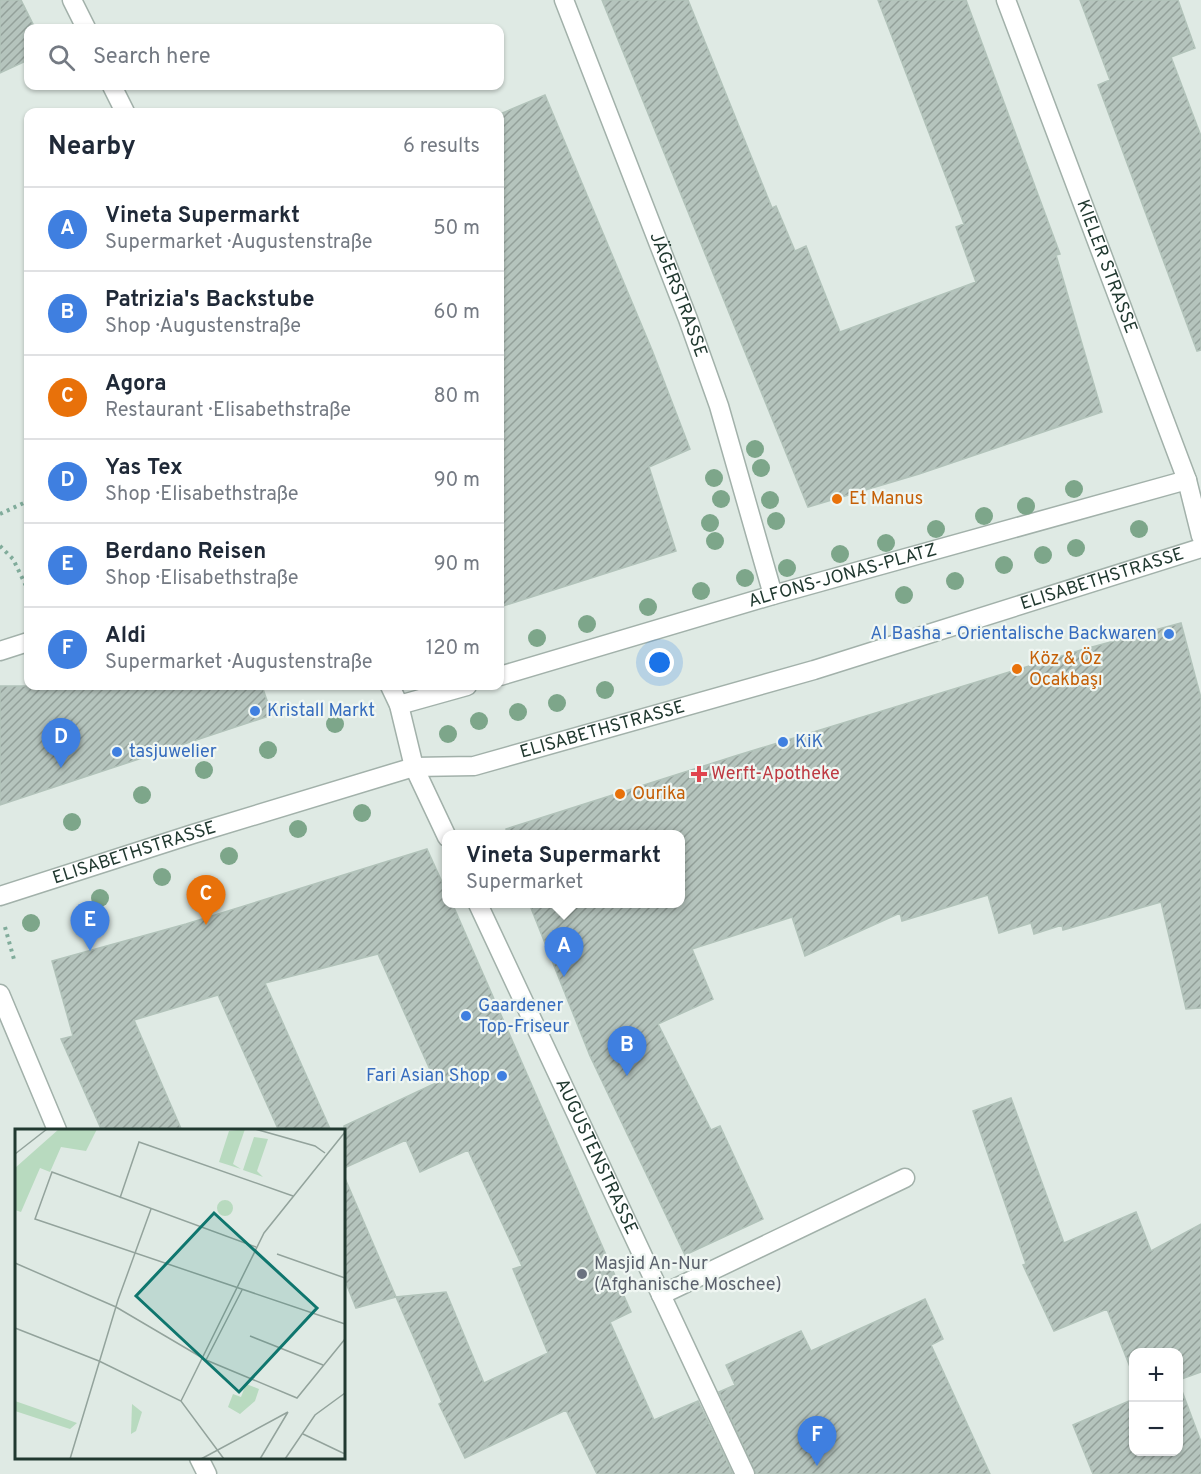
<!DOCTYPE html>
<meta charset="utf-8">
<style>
body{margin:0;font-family:Overpass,sans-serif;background:#f2f2f3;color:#1f2937}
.controls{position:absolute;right:18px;bottom:18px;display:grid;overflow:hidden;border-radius:12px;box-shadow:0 2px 4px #0004}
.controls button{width:54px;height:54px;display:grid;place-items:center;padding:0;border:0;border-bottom:2px solid #e0e1e3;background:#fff;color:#1f2937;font:30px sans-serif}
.you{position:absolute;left:660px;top:663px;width:21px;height:21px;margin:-15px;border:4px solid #fff;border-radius:50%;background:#1a73e8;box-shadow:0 0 0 9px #1a73e833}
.badge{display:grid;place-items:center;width:39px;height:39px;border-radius:50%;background:#7b4a47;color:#fff;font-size:20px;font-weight:700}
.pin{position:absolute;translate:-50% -50px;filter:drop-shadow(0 2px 3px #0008)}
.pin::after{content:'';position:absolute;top:32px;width:21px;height:18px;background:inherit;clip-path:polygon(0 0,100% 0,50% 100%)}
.popup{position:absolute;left:442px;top:830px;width:243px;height:78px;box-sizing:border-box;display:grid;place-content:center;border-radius:12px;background:#fff;filter:drop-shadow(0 2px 4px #0005);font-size:20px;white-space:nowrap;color:#747a83}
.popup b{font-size:22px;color:#1f2937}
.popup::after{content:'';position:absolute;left:50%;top:100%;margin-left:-12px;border:12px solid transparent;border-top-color:#fff}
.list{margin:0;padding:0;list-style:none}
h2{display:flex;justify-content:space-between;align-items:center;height:78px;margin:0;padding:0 24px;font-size:26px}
h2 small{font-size:20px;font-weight:400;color:#747a83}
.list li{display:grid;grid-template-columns:39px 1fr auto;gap:18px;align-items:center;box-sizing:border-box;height:84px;padding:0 24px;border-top:2px solid #e0e1e3}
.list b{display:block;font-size:22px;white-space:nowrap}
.list p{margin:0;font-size:20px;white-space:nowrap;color:#747a83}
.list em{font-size:20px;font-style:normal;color:#747a83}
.icon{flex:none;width:33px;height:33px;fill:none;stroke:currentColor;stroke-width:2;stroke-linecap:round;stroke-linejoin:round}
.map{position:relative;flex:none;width:1201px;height:1474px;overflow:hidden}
.search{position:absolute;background:#fff;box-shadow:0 2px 4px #0004;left:24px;top:24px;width:480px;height:66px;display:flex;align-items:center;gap:15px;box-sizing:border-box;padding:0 21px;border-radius:12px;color:#747a83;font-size:22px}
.panel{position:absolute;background:#fff;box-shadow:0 2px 4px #0004;left:24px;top:108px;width:480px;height:582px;border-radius:12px}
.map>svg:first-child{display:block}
.building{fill:url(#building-hatch);stroke:#b2c3ba;stroke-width:1.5}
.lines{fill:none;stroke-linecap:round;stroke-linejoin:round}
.minor-casing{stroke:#a2b1aa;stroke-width:21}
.path{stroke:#81ac9b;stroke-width:4;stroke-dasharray:3 4.5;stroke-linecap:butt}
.minor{stroke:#fff;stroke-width:18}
.tree{fill:#7da68a}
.food-dot{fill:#e8710a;stroke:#eff6f2;stroke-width:2}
.shop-dot{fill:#3f7fe0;stroke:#eff6f2;stroke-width:2}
.health-dot{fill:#e0444e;stroke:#eff6f2;stroke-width:2}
.worship-dot{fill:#6b7280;stroke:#eff6f2;stroke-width:2}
.labels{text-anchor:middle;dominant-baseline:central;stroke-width:4.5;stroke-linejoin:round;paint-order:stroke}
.street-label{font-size:18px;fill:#213930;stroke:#eff6f2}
.food-label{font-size:18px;fill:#c56008;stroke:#eff6f2;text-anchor:start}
.shop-label{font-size:18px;fill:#366cbe;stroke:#eff6f2;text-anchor:start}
.health-label{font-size:18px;fill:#be3a42;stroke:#eff6f2;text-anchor:start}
.worship-label{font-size:18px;fill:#5b616d;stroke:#eff6f2;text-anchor:start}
.inset-road{fill:none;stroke:#93a39c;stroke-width:1.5}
.view{fill:#0f766e;fill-opacity:0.15;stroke:#0f766e;stroke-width:3}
.inset-edge{fill:none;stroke:#213930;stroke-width:3}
</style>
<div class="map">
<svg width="1201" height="1474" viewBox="0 0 1201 1474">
<defs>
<pattern id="building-hatch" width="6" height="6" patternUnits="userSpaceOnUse" patternTransform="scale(1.5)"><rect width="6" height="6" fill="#b5c4bd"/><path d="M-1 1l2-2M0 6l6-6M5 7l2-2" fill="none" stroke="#93a09a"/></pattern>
</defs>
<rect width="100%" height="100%" fill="#dfeae4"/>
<path class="building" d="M 0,0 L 21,0 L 35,28 L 28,28 L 28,60 L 0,73 Z
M 602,0 L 688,0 L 772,208 L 776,206 L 795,251 L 806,246 L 840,332 L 976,282 L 956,227 L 964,224 L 878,0 L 966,0 L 1060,254 L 1056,255 L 1102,412 L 919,474 L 808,507 Z
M 1080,0 L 1178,0 L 1195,48 L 1171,57 L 1201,136 L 1201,350 L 1197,351 L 1098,85 L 1110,80 Z
M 545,95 L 652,350 L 690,449 L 649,467 L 676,551 L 500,607 L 500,114 Z
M 1181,623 L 1201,698 L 1201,1008 L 1186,1009 L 1161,902 L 1063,930 L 1062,925 L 1034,934 L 1031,923 L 999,933 L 988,895 L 902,921 L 900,913 L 805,956 L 792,917 L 692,949 L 713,999 L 658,1024 L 711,1130 L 720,1126 L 763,1219 L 685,1255 L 590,1056 L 529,903 L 681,903 L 681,834 L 507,834 L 506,829 L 735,756 L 1081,650 Z
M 0,686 L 262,686 L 272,715 L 0,805 Z
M 427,849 L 447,893 L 447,903 L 452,903 L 631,1312 L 610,1322 L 654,1420 L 698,1401 L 733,1474 L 597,1474 L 566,1410 L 465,1458 L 439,1404 L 442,1402 L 396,1297 L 446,1292 L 484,1383 L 548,1353 L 513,1269 L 522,1266 L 468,1150 L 420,1172 L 406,1140 L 344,1168 L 344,1126 L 436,1083 L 378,954 L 265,983 L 331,1131 L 279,1131 L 218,995 L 134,1020 L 182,1131 L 102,1131 L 61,1039 L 73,1036 L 52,961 L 186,924 Z
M 1011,1098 L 1064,1243 L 1136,1212 L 1151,1251 L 1201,1224 L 1201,1372 L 1179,1380 L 1179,1353 L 1134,1353 L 1134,1377 L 1107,1309 L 1054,1331 L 1023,1265 L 1026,1264 L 973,1111 Z
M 344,1176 L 396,1297 L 356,1308 L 344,1278 Z
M 925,1299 L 943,1339 L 931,1345 L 990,1474 L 756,1474 L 719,1392 L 735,1385 L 726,1365 L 801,1331 L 811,1351 Z
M 1179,1383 L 1201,1442 L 1201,1474 L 1093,1474 L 1073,1425 L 1134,1399 L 1134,1452 L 1179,1452 Z"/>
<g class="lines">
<g class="minor-casing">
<g id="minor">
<path d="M 72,0 L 86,28"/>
<path id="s1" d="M 564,0 L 688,319 L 719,406 L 773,595"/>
<path id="s2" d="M 1006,0 L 1187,480 L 1201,536"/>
<path d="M 112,86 L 125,112"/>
<path d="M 0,651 L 28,642"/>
<path id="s3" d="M 500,676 L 773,595 L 1187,480"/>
<path d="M 390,686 L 399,705 L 414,767 L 447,837"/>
<path d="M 399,705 L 467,686"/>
<path id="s4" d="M 0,896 L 193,834 L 414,767 L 474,766 L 814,670 L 1201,548"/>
<path id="s5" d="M 478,904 L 745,1474"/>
<path d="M 0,994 L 57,1130"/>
<path d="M 661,1295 L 905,1178"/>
<path d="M 199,1458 L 207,1474"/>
</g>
</g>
<path class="path" d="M 0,514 L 28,501
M 0,546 L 13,559 L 28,590
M 5,927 L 15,963"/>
<use href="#minor" class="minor"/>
</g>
<g class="tree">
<circle cx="755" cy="449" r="9"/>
<circle cx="761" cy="468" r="9"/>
<circle cx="714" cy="478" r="9"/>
<circle cx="1074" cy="489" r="9"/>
<circle cx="721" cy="499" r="9"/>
<circle cx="770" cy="500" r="9"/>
<circle cx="1026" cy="506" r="9"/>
<circle cx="984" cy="516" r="9"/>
<circle cx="776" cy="521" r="9"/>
<circle cx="710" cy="523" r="9"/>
<circle cx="936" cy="529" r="9"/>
<circle cx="1139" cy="529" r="9"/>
<circle cx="715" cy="541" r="9"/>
<circle cx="886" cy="543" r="9"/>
<circle cx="1076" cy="548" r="9"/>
<circle cx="840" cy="554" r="9"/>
<circle cx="1043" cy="555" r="9"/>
<circle cx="1004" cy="565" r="9"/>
<circle cx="787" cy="568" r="9"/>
<circle cx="745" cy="578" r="9"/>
<circle cx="955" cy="581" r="9"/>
<circle cx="701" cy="591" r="9"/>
<circle cx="904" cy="595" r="9"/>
<circle cx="648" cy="607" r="9"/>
<circle cx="587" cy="624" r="9"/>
<circle cx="537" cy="638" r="9"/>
<circle cx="605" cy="690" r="9"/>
<circle cx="557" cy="703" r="9"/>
<circle cx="518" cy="712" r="9"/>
<circle cx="479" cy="721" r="9"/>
<circle cx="335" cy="724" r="9"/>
<circle cx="448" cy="734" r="9"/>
<circle cx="268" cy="750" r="9"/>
<circle cx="204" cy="770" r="9"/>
<circle cx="142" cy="795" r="9"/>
<circle cx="362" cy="813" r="9"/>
<circle cx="72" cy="822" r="9"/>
<circle cx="298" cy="829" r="9"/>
<circle cx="229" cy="856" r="9"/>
<circle cx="162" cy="877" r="9"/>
<circle cx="100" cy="898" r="9"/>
<circle cx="31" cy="923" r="9"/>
</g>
<g class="food-dot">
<circle cx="837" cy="499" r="6"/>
<circle cx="1017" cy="669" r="6"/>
<circle cx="620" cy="794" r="6"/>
</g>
<g class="shop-dot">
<circle cx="1169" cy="634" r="6"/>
<circle cx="255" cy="711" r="6"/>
<circle cx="783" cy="742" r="6"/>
<circle cx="117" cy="752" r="6"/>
<circle cx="466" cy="1016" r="6"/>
<circle cx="502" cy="1076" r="6"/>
</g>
<path class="health-dot" d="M696 765h6v6h6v6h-6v6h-6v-6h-6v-6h6z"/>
<circle class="worship-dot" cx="582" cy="1274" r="6"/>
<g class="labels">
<g class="street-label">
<text stroke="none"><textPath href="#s2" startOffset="285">KIELER STRASSE</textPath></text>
<text stroke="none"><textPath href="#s1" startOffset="316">JÄGERSTRASSE</textPath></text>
<text stroke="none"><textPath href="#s3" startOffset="357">ALFONS-JONAS-PLATZ</textPath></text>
<text stroke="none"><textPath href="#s4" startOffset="1149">ELISABETHSTRASSE</textPath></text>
<text stroke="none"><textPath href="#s4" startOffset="627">ELISABETHSTRASSE</textPath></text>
<text stroke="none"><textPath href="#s4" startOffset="141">ELISABETHSTRASSE</textPath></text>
<text stroke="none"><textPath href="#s5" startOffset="279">AUGUSTENSTRASSE</textPath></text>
</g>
<g class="food-label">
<text x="849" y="499">Et Manus</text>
<text x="1029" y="659">Köz &amp; Öz<tspan x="1029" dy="21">Ocakbaşı</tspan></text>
<text x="632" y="794">Ourika</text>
</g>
<g class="shop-label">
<text x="1157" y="634" text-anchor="end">Al Basha - Orientalische Backwaren</text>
<text x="267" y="711">Kristall Markt</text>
<text x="795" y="742">KiK</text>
<text x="129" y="752">tasjuwelier</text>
<text x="478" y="1006">Gaardener<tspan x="478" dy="21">Top-Friseur</tspan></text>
<text x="490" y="1076" text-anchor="end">Fari Asian Shop</text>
</g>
<g class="health-label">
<text x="711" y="774">Werft-Apotheke</text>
</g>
<g class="worship-label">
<text x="594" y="1264">Masjid An-Nur<tspan x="594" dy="21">(Afghanische Moschee)</tspan></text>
</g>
</g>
<g transform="translate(15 1129)">
<rect width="330" height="330" fill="#dfeae4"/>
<path d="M 230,0 L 218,35 L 226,40 L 204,33 L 214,2 ZM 239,8 L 253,10 L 242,42 L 248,48 L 228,41 ZM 0,272 L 23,280 L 62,294 L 55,300 L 0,282 ZM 117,275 L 127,283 L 121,302 L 116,305 Z" fill="#b8dabf"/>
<path d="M 44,0 L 82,0 L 71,22 L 46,18 L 35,43 L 25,39 L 6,83 L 0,81 L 0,39 ZM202 79a8 8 0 1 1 16 0a8 8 0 1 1-16 0ZM 231,255 L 244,260 L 240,272 L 225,285 L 213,278 L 218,265 L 226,268 Z" fill="#b8dabf"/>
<path class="inset-road" d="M 240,0 L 300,17 L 310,24M 0,25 L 32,0M 105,69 L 124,13 L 278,67M 241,118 L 37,43 L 20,90 L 330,195M 262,125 L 330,149M 0,134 L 101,178 L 191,231 L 282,269 L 330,210M 0,199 L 84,232 L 166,272 L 209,330M 235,207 L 308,236M 191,231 L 227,161M 166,272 L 249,104 L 330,3M 288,305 L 330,325M 55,330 L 103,171 L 136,80M 186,330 L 273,283M 245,330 L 273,283M 270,330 L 300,286 L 330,264"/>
<path class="view" d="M 199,84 L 302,179 L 224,263 L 121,167 Z"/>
<rect width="330" height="330" class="inset-edge"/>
</g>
</svg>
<div class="controls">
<button>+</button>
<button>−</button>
</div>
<div class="you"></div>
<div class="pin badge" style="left:564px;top:977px;background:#3f7fe0">A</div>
<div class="popup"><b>Vineta Supermarkt</b>Supermarket</div>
<div class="pin badge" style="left:627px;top:1076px;background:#3f7fe0">B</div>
<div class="pin badge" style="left:206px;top:925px;background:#e8710a">C</div>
<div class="pin badge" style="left:61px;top:768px;background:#3f7fe0">D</div>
<div class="pin badge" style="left:90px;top:951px;background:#3f7fe0">E</div>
<div class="pin badge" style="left:817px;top:1466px;background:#3f7fe0">F</div>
<div class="search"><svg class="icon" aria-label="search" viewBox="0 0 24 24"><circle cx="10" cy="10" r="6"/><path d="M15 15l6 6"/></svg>Search here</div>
<section class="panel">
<h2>Nearby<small>6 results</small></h2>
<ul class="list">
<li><span class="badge" style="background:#3f7fe0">A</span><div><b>Vineta Supermarkt</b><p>Supermarket · Augustenstraße</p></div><em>50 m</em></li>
<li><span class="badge" style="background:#3f7fe0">B</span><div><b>Patrizia's Backstube</b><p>Shop · Augustenstraße</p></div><em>60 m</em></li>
<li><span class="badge" style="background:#e8710a">C</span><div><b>Agora</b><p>Restaurant · Elisabethstraße</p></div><em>80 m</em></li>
<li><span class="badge" style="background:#3f7fe0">D</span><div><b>Yas Tex</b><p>Shop · Elisabethstraße</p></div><em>90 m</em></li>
<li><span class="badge" style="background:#3f7fe0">E</span><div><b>Berdano Reisen</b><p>Shop · Elisabethstraße</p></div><em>90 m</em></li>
<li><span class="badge" style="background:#3f7fe0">F</span><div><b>Aldi</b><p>Supermarket · Augustenstraße</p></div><em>120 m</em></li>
</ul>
</section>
</div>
